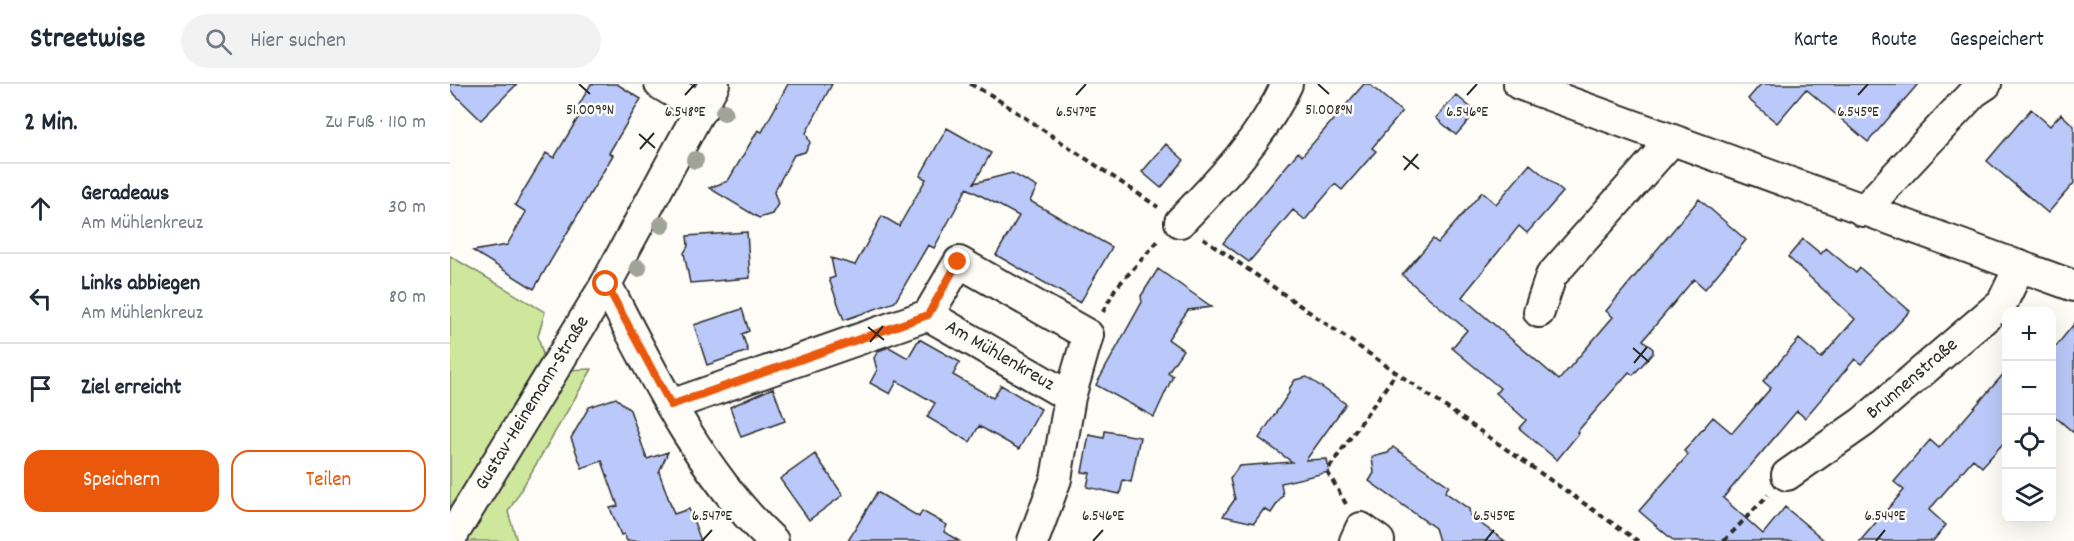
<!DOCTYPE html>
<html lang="de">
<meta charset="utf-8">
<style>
body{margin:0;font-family:Dekko,sans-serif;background:#f2f2f3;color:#1f2937}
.controls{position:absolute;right:18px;bottom:18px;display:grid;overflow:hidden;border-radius:12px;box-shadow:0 6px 24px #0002}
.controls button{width:54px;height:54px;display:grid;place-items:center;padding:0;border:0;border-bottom:2px solid #e0e1e3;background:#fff;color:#1f2937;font:30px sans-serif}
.stop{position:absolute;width:18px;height:18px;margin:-14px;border:4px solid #ea580c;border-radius:50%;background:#fff}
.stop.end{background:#ea580c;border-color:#fff;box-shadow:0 2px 6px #0008}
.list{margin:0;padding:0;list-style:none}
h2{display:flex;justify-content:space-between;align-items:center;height:78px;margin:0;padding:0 24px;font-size:26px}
h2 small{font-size:20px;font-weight:400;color:#747a83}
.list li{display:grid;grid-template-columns:39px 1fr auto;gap:18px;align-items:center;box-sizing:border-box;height:90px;padding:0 24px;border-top:2px solid #e0e1e3}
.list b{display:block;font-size:22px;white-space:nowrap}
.list p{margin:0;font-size:20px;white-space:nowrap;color:#747a83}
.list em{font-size:20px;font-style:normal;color:#747a83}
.actions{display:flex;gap:12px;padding:18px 24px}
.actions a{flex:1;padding:14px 0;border:2px solid #ea580c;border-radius:18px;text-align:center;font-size:21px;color:#ea580c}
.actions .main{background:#ea580c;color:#fff}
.icon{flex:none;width:33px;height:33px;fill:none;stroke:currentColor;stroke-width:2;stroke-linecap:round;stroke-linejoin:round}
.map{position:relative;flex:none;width:1624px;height:457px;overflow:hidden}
header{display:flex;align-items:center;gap:36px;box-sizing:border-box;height:84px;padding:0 30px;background:#fff;border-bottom:2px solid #e0e1e3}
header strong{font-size:28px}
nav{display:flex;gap:33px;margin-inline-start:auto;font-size:21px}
.search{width:420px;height:54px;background:#f2f2f3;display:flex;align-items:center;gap:15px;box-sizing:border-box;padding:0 21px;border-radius:33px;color:#747a83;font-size:22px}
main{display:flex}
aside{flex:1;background:#fff}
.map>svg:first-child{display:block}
.green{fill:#cfe79d;stroke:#7d8964;stroke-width:1.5}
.building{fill:#bac9f9;stroke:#2b2b2b;stroke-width:1.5}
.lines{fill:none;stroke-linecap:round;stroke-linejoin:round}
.minor-casing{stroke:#2b2b2b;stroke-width:34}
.path{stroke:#2b2b2b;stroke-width:4;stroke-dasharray:6 4.5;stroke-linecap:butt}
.minor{stroke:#fdfcf7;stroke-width:30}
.tree{fill:#a0a397}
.route{stroke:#ea580c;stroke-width:8}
.ticks{fill:none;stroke:#2b2b2b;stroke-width:2}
.labels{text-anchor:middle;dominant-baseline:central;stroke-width:5;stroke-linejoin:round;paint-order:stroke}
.street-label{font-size:20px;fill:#2b2b2b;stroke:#fdfcf7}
.ticks-label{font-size:15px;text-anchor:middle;fill:#2b2b2b;stroke:#fdfcf7;stroke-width:5;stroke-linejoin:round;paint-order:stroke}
</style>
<header>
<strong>Streetwise</strong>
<div class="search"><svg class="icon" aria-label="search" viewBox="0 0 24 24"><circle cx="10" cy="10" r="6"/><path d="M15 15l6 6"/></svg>Hier suchen</div>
<nav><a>Karte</a><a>Route</a><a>Gespeichert</a></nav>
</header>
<main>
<aside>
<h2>2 Min.<small>Zu Fuß · 110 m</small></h2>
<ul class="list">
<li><svg class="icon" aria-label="ahead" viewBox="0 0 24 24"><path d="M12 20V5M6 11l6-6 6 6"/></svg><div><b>Geradeaus</b><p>Am Mühlenkreuz</p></div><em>30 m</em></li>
<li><svg class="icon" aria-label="left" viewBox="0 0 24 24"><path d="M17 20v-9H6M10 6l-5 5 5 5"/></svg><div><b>Links abbiegen</b><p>Am Mühlenkreuz</p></div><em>80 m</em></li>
<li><svg class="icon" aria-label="arrive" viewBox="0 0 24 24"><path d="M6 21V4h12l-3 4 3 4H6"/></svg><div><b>Ziel erreicht</b></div></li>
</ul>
<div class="actions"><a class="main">Speichern</a><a>Teilen</a></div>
</aside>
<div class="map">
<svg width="1624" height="457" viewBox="0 0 1624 457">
<rect width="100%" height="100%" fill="#fdfcf7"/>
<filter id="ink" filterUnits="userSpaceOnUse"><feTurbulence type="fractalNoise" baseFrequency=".0167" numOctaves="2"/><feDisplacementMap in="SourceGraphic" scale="12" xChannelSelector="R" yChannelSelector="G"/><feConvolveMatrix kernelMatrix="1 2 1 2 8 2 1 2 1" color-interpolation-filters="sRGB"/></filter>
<g filter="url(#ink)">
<path class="green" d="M 0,172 L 95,228 L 88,252 L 95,278 L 0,441 Z
M 142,285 L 58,428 L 67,457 L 13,457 L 112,286 Z"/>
<path class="building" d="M 0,0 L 67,0 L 31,36 L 0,6 Z
M 141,0 L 167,0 L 191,15 L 159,69 L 163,71 L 84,205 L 23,167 L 57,161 L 76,128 L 65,121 L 96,69 L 104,74 L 134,24 L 129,21 Z
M 338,0 L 382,0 L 356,49 L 360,59 L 355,68 L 344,71 L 324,108 L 328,120 L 322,130 L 309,134 L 259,104 L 278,97 L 308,46 L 312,48 Z
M 914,0 L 919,0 L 952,28 L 922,64 L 926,67 L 892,106 L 885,100 L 855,136 L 843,126 L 799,178 L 773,159 L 848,68 L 852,72 Z
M 1311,0 L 1468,0 L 1418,58 L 1356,5 L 1327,39 L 1298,15 Z
M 1006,11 L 1026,28 L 1006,51 L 986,34 Z
M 1581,25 L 1600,42 L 1611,30 L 1624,42 L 1624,99 L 1598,129 L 1537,77 Z
M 497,44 L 541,69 L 524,99 L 562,89 L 587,103 L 580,117 L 662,163 L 630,219 L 546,171 L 569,132 L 517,104 L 484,164 L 478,161 L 445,218 L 394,236 L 379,195 L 385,193 L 381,174 L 405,181 L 432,132 L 449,142 L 476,95 L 470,92 Z
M 716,60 L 734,76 L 711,104 L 692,88 Z
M 1080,80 L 1113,108 L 1077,149 L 1069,142 L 1012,213 L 1109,296 L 1163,233 L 1156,227 L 1249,115 L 1296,156 L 1255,205 L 1244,195 L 1193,256 L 1203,265 L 1203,269 L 1183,291 L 1179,288 L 1127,348 L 1129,349 L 1107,376 L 1069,344 L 1076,336 L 1046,309 L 1050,304 L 1002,264 L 1017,246 L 952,191 L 983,155 L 988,159 L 1032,108 L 1046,120 Z
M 297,148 L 300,194 L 240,199 L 234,169 L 238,162 L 237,152 Z
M 1353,155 L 1371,170 L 1376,164 L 1406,189 L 1410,184 L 1460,227 L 1411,280 L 1405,275 L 1355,334 L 1347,327 L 1273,414 L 1313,450 L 1335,423 L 1375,457 L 1224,457 L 1189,427 L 1238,371 L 1234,367 L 1263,333 L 1282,349 L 1321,304 L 1313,297 L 1349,255 L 1371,274 L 1405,235 L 1338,173 Z
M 708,185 L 762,223 L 738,226 L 718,255 L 733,266 L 718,288 L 723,292 L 704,333 L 646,301 L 692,218 L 691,212 Z
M 292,225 L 299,247 L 292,250 L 298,267 L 257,281 L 244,241 Z
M 1624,240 L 1624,349 L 1602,330 L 1602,267 Z
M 469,255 L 510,278 L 503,291 L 543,314 L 551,301 L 591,325 L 569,365 L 529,342 L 520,358 L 477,333 L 485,319 L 447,297 L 440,310 L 420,299 L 427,286 L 424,274 L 428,267 L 439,263 L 458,274 Z
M 1557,286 L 1557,355 L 1532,383 L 1523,375 L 1479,426 L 1496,441 L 1483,457 L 1410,457 L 1454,406 L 1444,398 L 1480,356 L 1489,364 Z
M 857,293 L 896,320 L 856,376 L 877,375 L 879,388 L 831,399 L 833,411 L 821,429 L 814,425 L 804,439 L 773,432 L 785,415 L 780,395 L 789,382 L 842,378 L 809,354 L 839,309 L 839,305 L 845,296 Z
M 323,304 L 335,337 L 291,353 L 280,323 Z
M 166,314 L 180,326 L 197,375 L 218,368 L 209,388 L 224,430 L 239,425 L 251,457 L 177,457 L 174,450 L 171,451 L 160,424 L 168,422 L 152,377 L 132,384 L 121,354 L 139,323 Z
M 655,347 L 690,353 L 681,398 L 673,396 L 670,410 L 637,403 L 640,389 L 632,388 L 639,351 L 654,354 Z
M 943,363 L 999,402 L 995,408 L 1019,425 L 1020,432 L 1055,457 L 989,457 L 985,444 L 919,397 L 924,389 L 922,373 L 938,369 Z
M 365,370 L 393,411 L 359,436 L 330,395 Z
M 427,408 L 469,433 L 472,427 L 497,441 L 494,448 L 509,457 L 398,457 Z"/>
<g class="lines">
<g class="minor-casing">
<g id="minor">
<path d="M 210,0 L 252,25"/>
<path d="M 1069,0 L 1624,202"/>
<path d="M 1413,127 L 1524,8 L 1536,0"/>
<path d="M 730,138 C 771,96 812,54 837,0"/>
<path d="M 156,200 C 201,287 251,390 323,457"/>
<path d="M 1089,228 L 1101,192 L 1221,57"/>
<path d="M 221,321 L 478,231"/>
<path id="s1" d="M 1337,391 L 1413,338 L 1552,219 L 1570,182"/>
<path id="s2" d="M 0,455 L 156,200 L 264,0"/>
<path id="s3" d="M 583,457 L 606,395 L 620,313 L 638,251 L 509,178 L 478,231 L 620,313"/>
<path d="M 905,457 L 911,444 L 929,457"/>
</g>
</g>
<path class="path" d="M 520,0 L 541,11 L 708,123
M 753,154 L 1188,457
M 653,228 L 665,205 L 709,156
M 896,420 L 877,387 L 946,289
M 1274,457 L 1318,411"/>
<use href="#minor" class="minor"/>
</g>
<g class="tree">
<circle cx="274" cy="28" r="9"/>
<circle cx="245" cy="76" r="9"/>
<circle cx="212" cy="141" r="9"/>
<circle cx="188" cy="184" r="9"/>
</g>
</g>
<g class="lines" filter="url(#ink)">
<path class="route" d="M 156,200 L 221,321 L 478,231 L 508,178"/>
</g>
<path class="ticks" d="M 129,0 L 140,10M 868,0 L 879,10M 235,11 L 245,0M 626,11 L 636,0M 1017,11 L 1027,0M 1408,11 L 1418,0M 189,50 L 205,64M 190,65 L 204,49M 953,72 L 969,85M 954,86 L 968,70M 418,243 L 434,256M 420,258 L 433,242M 1183,264 L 1199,278M 1184,279 L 1197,263M 252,457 L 262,446M 643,457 L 653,446M 1035,457 L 1044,446M 1426,457 L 1435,446"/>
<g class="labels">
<g class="street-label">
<text stroke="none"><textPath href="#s3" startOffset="506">Am Mühlenkreuz</textPath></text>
<text stroke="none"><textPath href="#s1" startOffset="158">Brunnenstraße</textPath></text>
<text stroke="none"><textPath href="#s2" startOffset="159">Gustav-Heinemann-Straße</textPath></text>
</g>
</g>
<g class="ticks-label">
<text x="140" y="30">51.009°N</text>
<text x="879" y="30">51.008°N</text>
<text x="235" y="32">6.548°E</text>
<text x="626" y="32">6.547°E</text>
<text x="1017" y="32">6.546°E</text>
<text x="1408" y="32">6.545°E</text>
<text x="262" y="436">6.547°E</text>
<text x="653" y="436">6.546°E</text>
<text x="1044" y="436">6.545°E</text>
<text x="1435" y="436">6.544°E</text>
</g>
</svg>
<div class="controls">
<button>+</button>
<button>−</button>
<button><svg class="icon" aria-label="locate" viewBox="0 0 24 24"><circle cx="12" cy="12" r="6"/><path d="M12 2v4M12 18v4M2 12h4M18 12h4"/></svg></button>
<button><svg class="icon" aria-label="layers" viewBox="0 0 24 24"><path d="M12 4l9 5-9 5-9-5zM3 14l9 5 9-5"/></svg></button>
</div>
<div class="stop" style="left:156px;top:200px"></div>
<div class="stop end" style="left:508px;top:178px"></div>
</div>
</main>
